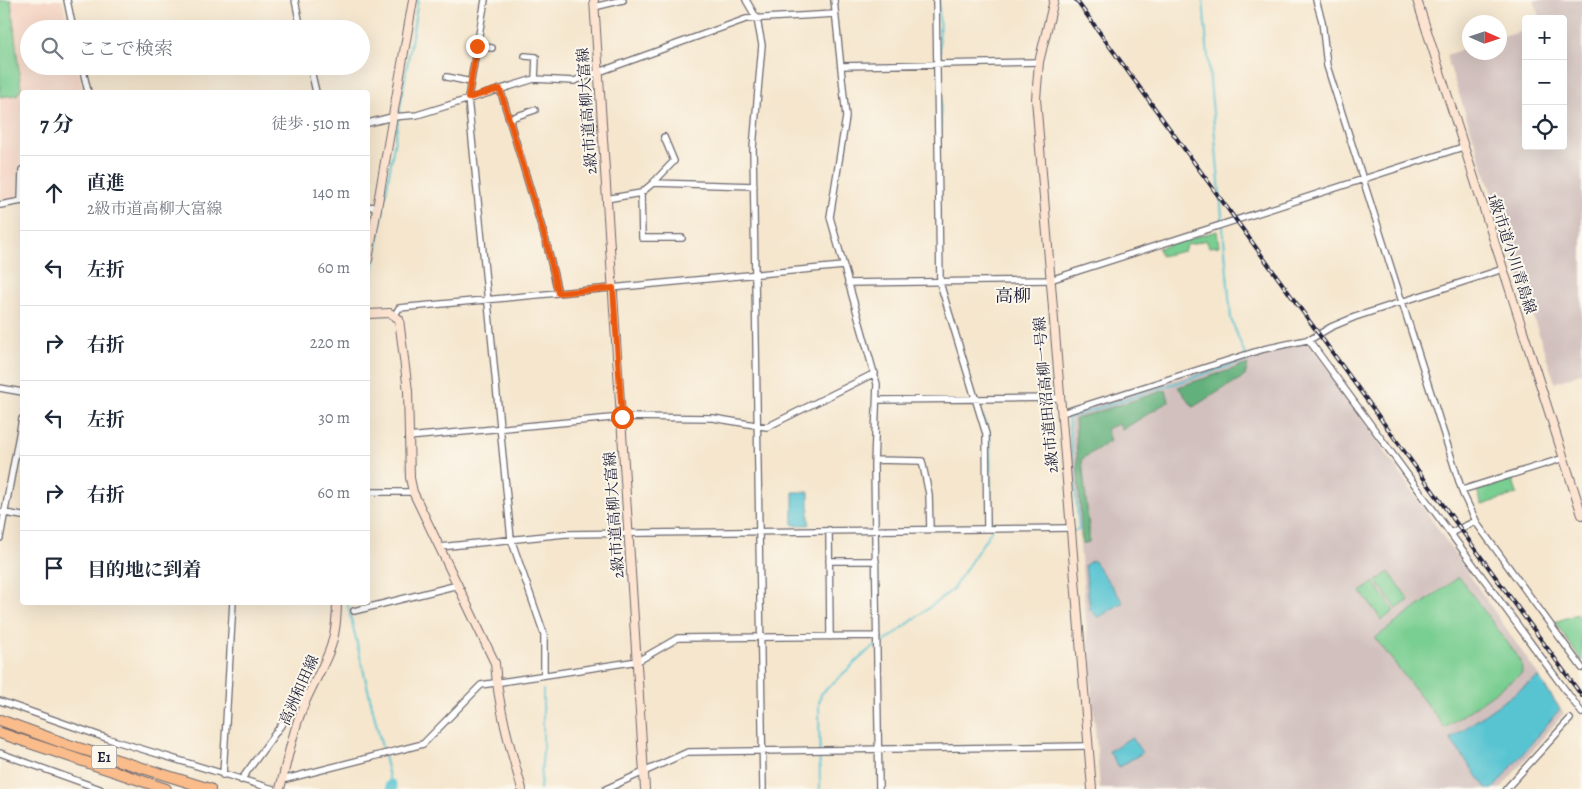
<!DOCTYPE html>
<html lang="ja">
<meta charset="utf-8">
<style>
body{margin:0;font-family:Alegreya,"Noto Serif JP",serif;background:#f2f2f3;color:#1f2937}
.controls{position:absolute;right:15px;top:15px;display:grid;overflow:hidden;border-radius:5px;box-shadow:0 5px 20px #0002}
.controls button{width:45px;height:45px;display:grid;place-items:center;padding:0;border:0;border-bottom:1px solid #e0e1e3;background:#fff;color:#1f2937;font:25px sans-serif}
.compass{position:absolute;left:1462px;top:15px;width:45px;height:45px;border-radius:50%;background:#fff;box-shadow:0 5px 20px #0002;rotate:93deg}
.stop{position:absolute;width:15px;height:15px;margin:-11px;border:4px solid #ea580c;border-radius:50%;background:#fff}
.stop.end{background:#ea580c;border-color:#fff;box-shadow:0 1px 5px #0008}
.list{margin:0;padding:0;list-style:none}
h2{display:flex;justify-content:space-between;align-items:center;height:65px;margin:0;padding:0 20px;font-size:21px}
h2 small{font-size:16px;font-weight:400;color:#747a83}
.list li{display:grid;grid-template-columns:32px 1fr auto;gap:15px;align-items:center;box-sizing:border-box;height:75px;padding:0 20px;border-top:1px solid #e0e1e3}
.list b{display:block;font-size:19px;white-space:nowrap}
.list p{margin:0;font-size:16px;white-space:nowrap;color:#747a83}
.list em{font-size:16px;font-style:normal;color:#747a83}
.icon{flex:none;width:28px;height:28px;fill:none;stroke:currentColor;stroke-width:2;stroke-linecap:round;stroke-linejoin:round}
.map{position:relative;flex:none;width:1582px;height:789px;overflow:hidden}
.search{position:absolute;background:#fff;box-shadow:0 5px 20px #0002;left:20px;top:20px;width:350px;height:55px;display:flex;align-items:center;gap:12px;box-sizing:border-box;padding:0 18px;border-radius:28px;color:#747a83;font-size:19px}
.panel{position:absolute;background:#fff;box-shadow:0 5px 20px #0002;left:20px;top:90px;width:350px;height:515px;border-radius:5px}
.map>svg:first-child{display:block}
.built{fill:#f5d3c2}
.industrial{fill:#d1c0bd}
.green{fill:#79ce91;stroke:#4e7866}
.forest{fill:#62b17b;stroke:#426a5b}
.water{fill:#59c4d2;stroke:#3e7386}
.lines{fill:none;stroke-linecap:round;stroke-linejoin:round}
.stream{stroke:#59c4d2;stroke-width:2}
.river{stroke:#59c4d2;stroke-width:11}
.street-casing{stroke:#6c676e;stroke-width:8}
.secondary-casing{stroke:#6c676e;stroke-width:10}
.highway-casing{stroke:#6c676e;stroke-width:12}
.street{stroke:#fff;stroke-width:5.5}
.secondary{stroke:#fde4d1;stroke-width:8}
.highway{stroke:#fabc8b;stroke-width:10}
.rail-casing{stroke:#22223b;stroke-width:4}
.rail{stroke:#fbf7ec;stroke-width:2;stroke-dasharray:5.5;stroke-linecap:butt}
.route{stroke:#ea580c;stroke-width:6}
.labels{text-anchor:middle;dominant-baseline:central;stroke-width:4;stroke-linejoin:round;paint-order:stroke}
.shield{fill:#fbf7ec;stroke:#636270;stroke-width:1}
.shield-label{font-size:14px;font-weight:bold;fill:#22223b}
.street-label{font-size:15px;fill:#22223b;stroke:#fbf7ec}
.quarter-label{font-size:18px;fill:#22223b;stroke:#fbf7ec}
</style>
<div class="map">
<svg width="1582" height="789" viewBox="0 0 1582 789">
<rect width="100%" height="100%" fill="#fbf7ec"/>
<filter id="ink" filterUnits="userSpaceOnUse"><feTurbulence type="fractalNoise" baseFrequency=".02" numOctaves="2"/><feDisplacementMap in="SourceGraphic" scale="10" xChannelSelector="R" yChannelSelector="G"/><feConvolveMatrix kernelMatrix="1 2 1 2 8 2 1 2 1" color-interpolation-filters="sRGB"/></filter>
<filter id="wash" filterUnits="userSpaceOnUse"><feTurbulence type="fractalNoise" baseFrequency=".0096" numOctaves="4" result="noise"/><feDisplacementMap in="SourceGraphic" scale="20" xChannelSelector="R" yChannelSelector="G"/><feGaussianBlur stdDeviation="1.12" result="paint"/><feColorMatrix in="noise" values="0 0 0 0 0 0 0 0 0 0 0 0 0 0 0 0 0 1.4 0 .05"/><feComposite in="paint" operator="in"/></filter>
<g filter="url(#wash)">
<rect width="100%" height="100%" fill="#f5e6cd"/>
<path class="built" d="M 0,0 L 62,0 L 69,29 L 29,29 L 29,66 L 77,66 L 83,92 L 22,92 L 18,199 L 0,202 Z"/>
<path class="industrial" d="M 1534,0 L 1582,0 L 1582,372 L 1555,383 L 1446,55 L 1469,47 L 1470,52 L 1500,52 L 1500,38 L 1526,30 L 1526,146 L 1563,146 L 1563,19 L 1541,19 Z
M 1308,339 L 1564,713 L 1500,789 L 1100,789 L 1069,411 Z"/>
<path class="green" d="M 0,0 L 11,0 L 21,89 L 17,95 L 0,97 Z
M 1217,231 L 1219,246 L 1209,247 L 1206,240 L 1187,245 L 1184,251 L 1161,256 L 1158,248 Z
M 1513,479 L 1517,494 L 1482,505 L 1477,491 Z
M 1389,572 L 1409,600 L 1397,609 L 1376,581 Z
M 1459,577 L 1521,661 L 1522,673 L 1445,728 L 1375,638 Z
M 1374,582 L 1394,611 L 1382,620 L 1361,592 Z
M 1577,614 L 1582,622 L 1582,662 L 1555,622 Z"/>
<path class="forest" d="M 1248,364 L 1245,376 L 1193,407 L 1178,387 Z
M 1166,390 L 1169,401 L 1122,430 L 1119,424 L 1106,429 L 1110,441 L 1082,459 L 1089,529 L 1089,542 L 1082,544 L 1075,419 Z"/>
<path class="water" d="M 793,492 L 809,492 L 809,525 L 793,525 Z
M 1093,560 L 1123,602 L 1098,618 L 1090,609 L 1085,565 Z
M 1538,677 L 1560,709 L 1493,789 L 1487,789 L 1450,739 Z
M 1132,737 L 1142,753 L 1119,767 L 1109,751 Z"/>
<g class="lines">
<path class="stream" d="M 939,0 L 941,130
M 368,301 L 418,0
M 1073,531 L 1079,530 L 1068,418 L 1247,360 L 1231,319 L 1203,0
M 347,602 L 391,785
M 540,789 L 543,751 L 543,690
M 820,789 L 819,703 L 821,694 L 870,649 L 883,643 L 952,590 L 991,531 L 990,437 L 983,416"/>
<path class="river" d="M 391,785 L 392,789"/>
</g>
</g>
<g filter="url(#ink)">
<g class="lines">
<g class="street-casing">
<path id="street" d="M 67,0 L 73,29
M 295,0 L 301,29
M 485,0 L 468,98 L 511,539 L 544,634 L 544,675
M 746,0 L 757,19 L 762,45 L 753,148 L 763,789
M 834,0 L 846,117 L 830,217 L 877,384 L 874,465 L 879,789
M 936,0 L 940,283 L 986,434 L 987,529
M 1316,0 L 1322,21 L 1327,66 L 1463,494 L 1478,525 L 1582,668
M 594,7 L 623,0
M 477,46 L 492,48
M 525,56 L 536,57 L 535,79
M 82,66 L 88,92
M 310,66 L 316,92
M 841,66 L 1039,62
M 447,77 L 471,82
M 500,89 L 547,245 L 558,293
M 510,122 L 514,117 L 535,110
M 368,123 L 392,117 L 417,115 L 534,79 L 574,81 L 746,19 L 835,14
M 653,183 L 674,161 L 664,137
M 641,193 L 642,238 L 682,238
M 606,199 L 641,193 L 653,183 L 754,186
M 21,201 L 22,170
M 0,205 L 22,201
M 368,207 L 378,206
M 848,283 L 1050,280 L 1463,147
M 395,315 L 399,308 L 843,266
M 1308,339 L 1582,713
M 0,388 L 22,392
M 878,400 L 1060,398
M 1062,413 L 1264,349 L 1311,339 L 1331,327 L 1355,317 L 1503,269
M 408,437 L 622,417 L 713,418 L 767,427 L 875,373
M 875,460 L 922,461 L 929,494 L 930,529
M 1462,490 L 1564,458
M 368,492 L 413,492
M 0,512 L 22,516
M 829,530 L 830,637
M 1450,533 L 1476,521
M 0,538 L 22,419
M 440,547 L 565,534 L 1071,528
M 829,561 L 876,561
M 354,611 L 458,585
M 0,701 L 109,739 L 273,789
M 0,753 L 100,789
M 223,775 L 233,602
M 241,780 L 301,698 L 307,699
M 282,780 L 423,744 L 481,685 L 638,661 L 678,638 L 877,636
M 606,789 L 688,752 L 1088,746
M 1506,789 L 1570,719"/>
</g>
<g class="secondary-casing">
<path id="secondary" d="M 594,0 L 645,789
M 1054,0 L 1039,62 L 1036,99 L 1092,789
M 1417,0 L 1582,515
M 368,260 L 413,0
M 368,314 L 390,313 L 399,319 L 408,391 L 410,478 L 413,492 L 495,663 C 498,706 510,748 522,789
M 280,789 C 287,762 292,733 303,707 C 321,664 337,653 337,602"/>
</g>
<g class="highway-casing">
<path id="highway" d="M 0,720 L 69,745 L 210,789
M 0,733 L 166,789"/>
</g>
<use href="#street" class="street"/>
<use href="#secondary" class="secondary"/>
<use href="#highway" class="highway"/>
<g class="rail-casing">
<path id="rail" d="M 1076,0 L 1582,696"/>
</g>
<use href="#rail" class="rail"/>
</g>
</g>
<g class="lines" filter="url(#ink)">
<path class="route" d="M 477,46 L 468,98 L 500,89 L 547,245 L 558,293 L 613,288 L 622,417"/>
</g>
<g class="labels">
<rect class="shield" x="91.5" y="745.5" width="25" height="23" rx="4"/>
<g class="shield-label">
<text x="104" y="757">E1</text>
</g>
<g class="street-label">
<text transform="translate(587 111) rotate(-94)">2級市道高柳大富線</text>
<text transform="translate(1512 254) rotate(72)">1級市道小川青島線</text>
<text transform="translate(1046 395) rotate(-95)">2級市道田沼高柳一号線</text>
<text transform="translate(614 515) rotate(-94)">2級市道高柳大富線</text>
<text transform="translate(299 690) rotate(-66)">高洲和田線</text>
</g>
<g class="quarter-label">
<text x="1013" y="296">高柳</text>
</g>
</g>
</svg>
<div class="controls">
<button>+</button>
<button>−</button>
<button><svg class="icon" aria-label="locate" viewBox="0 0 24 24"><circle cx="12" cy="12" r="6"/><path d="M12 2v4M12 18v4M2 12h4M18 12h4"/></svg></button>
</div>
<svg class="compass" viewBox="-18 -18 36 36"><path d="M0-13l5 13h-10z" fill="#e53935"/><path d="M0 13l5-13h-10z" fill="#747a83"/></svg>
<div class="stop" style="left:622px;top:417px"></div>
<div class="stop end" style="left:477px;top:46px"></div>
<div class="search"><svg class="icon" aria-label="search" viewBox="0 0 24 24"><circle cx="10" cy="10" r="6"/><path d="M15 15l6 6"/></svg>ここで検索</div>
<section class="panel">
<h2>7 分<small>徒歩 · 510 m</small></h2>
<ul class="list">
<li><svg class="icon" aria-label="ahead" viewBox="0 0 24 24"><path d="M12 20V5M6 11l6-6 6 6"/></svg><div><b>直進</b><p>2級市道高柳大富線</p></div><em>140 m</em></li>
<li><svg class="icon" aria-label="left" viewBox="0 0 24 24"><path d="M17 20v-9H6M10 6l-5 5 5 5"/></svg><div><b>左折</b></div><em>60 m</em></li>
<li><svg class="icon" aria-label="right" viewBox="0 0 24 24"><path d="M7 20v-9h11M14 6l5 5-5 5"/></svg><div><b>右折</b></div><em>220 m</em></li>
<li><svg class="icon" aria-label="left" viewBox="0 0 24 24"><path d="M17 20v-9H6M10 6l-5 5 5 5"/></svg><div><b>左折</b></div><em>30 m</em></li>
<li><svg class="icon" aria-label="right" viewBox="0 0 24 24"><path d="M7 20v-9h11M14 6l5 5-5 5"/></svg><div><b>右折</b></div><em>60 m</em></li>
<li><svg class="icon" aria-label="arrive" viewBox="0 0 24 24"><path d="M6 21V4h12l-3 4 3 4H6"/></svg><div><b>目的地に到着</b></div></li>
</ul>
</section>
</div>
